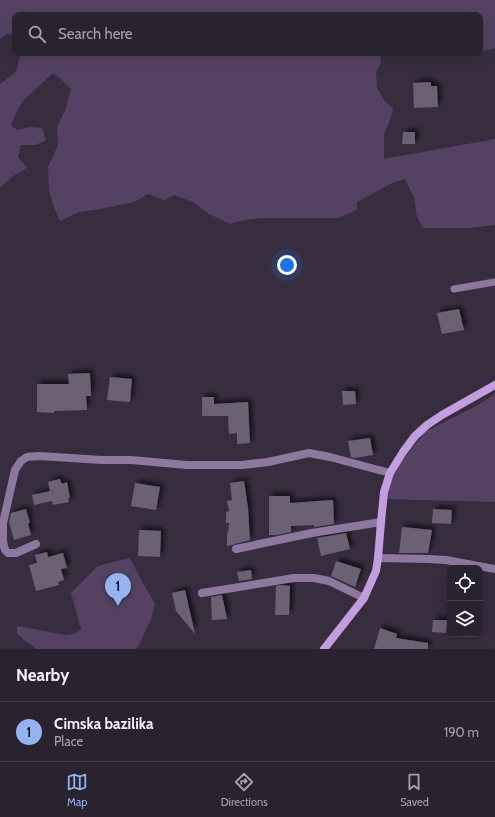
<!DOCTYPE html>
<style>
body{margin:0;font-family:Cabin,sans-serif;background:#352f3b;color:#f1f3f6}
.controls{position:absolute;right:12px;bottom:12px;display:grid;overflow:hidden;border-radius:8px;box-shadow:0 4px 16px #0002}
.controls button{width:36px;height:36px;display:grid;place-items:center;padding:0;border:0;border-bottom:1px solid #453f4b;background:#29222f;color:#f1f3f6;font:20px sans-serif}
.you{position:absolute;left:287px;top:265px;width:14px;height:14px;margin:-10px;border:3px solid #fff;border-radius:50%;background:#1a73e8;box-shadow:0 0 0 6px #1a73e833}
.badge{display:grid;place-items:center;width:26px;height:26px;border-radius:50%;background:#95b2f1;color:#111;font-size:13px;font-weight:700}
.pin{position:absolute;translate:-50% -33px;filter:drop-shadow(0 1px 2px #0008)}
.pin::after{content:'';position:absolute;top:21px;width:14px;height:12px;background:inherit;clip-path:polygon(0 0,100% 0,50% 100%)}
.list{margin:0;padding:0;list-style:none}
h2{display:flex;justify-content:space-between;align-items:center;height:52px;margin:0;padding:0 16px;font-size:17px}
h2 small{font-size:13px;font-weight:400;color:#a5a4aa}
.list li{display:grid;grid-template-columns:26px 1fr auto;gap:12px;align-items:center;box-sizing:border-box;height:60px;padding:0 16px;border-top:1px solid #453f4b}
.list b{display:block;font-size:15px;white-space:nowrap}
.list p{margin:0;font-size:13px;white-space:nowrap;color:#a5a4aa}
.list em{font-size:13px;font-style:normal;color:#a5a4aa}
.icon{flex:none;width:22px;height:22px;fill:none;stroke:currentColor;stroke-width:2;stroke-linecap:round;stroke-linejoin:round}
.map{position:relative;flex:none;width:495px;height:649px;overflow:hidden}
.search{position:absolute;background:#29222f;box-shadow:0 4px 16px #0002;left:12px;right:12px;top:12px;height:44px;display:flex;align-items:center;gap:10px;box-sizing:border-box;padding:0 14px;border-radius:8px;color:#a5a4aa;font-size:15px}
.sheet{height:112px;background:#29222f}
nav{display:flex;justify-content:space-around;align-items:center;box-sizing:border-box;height:56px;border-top:1px solid #453f4b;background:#29222f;font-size:11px;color:#a5a4aa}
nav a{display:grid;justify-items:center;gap:2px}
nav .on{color:#95b2f1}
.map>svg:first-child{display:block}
.green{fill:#554263}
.building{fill:#6c6174;filter:url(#shadow)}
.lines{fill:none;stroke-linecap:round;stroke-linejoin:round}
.lane{stroke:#8e789f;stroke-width:7}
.street{stroke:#8e789f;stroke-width:8}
.secondary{stroke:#c39ede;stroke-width:8}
</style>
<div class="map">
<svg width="495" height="649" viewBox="0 0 495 649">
<defs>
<filter id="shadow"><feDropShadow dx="3.5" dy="-3.5" stdDeviation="2" flood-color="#0009"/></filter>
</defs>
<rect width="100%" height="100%" fill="#372d3f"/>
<path class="green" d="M 0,0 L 495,0 L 495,48 L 480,52 L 480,15 L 15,15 L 15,38 L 9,33 L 0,39 Z
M 21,53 L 380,53 L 381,62 L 376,72 L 377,88 L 384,100 L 393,109 L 389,123 L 384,134 L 384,159 L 495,139 L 495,225 L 468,228 L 423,228 L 417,217 L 414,197 L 405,179 L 392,183 L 357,202 L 357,210 L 338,218 L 260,218 L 240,221 L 230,224 L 209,214 L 193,202 L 174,195 L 165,200 L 148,194 L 134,202 L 95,210 L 79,212 L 60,221 L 54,208 L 49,190 L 48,167 L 58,145 L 57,127 L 66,108 L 71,89 L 63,81 L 53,73 L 23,101 L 16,113 L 11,125 L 17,130 L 30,127 L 42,128 L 46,140 L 36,145 L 21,145 L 18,157 L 27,168 L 13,176 L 0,188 L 0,84 L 16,72 Z
M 495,394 L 495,502 L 385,499 L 396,469 L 425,432 L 478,405 Z
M 130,558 L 139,576 L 155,604 L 151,619 L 138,647 L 135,649 L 37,649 L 25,641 L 17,633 L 17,626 L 67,635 L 76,633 L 81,629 L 71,593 L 98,566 Z"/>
<path class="building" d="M 431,82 L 431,86 L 437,86 L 438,107 L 414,108 L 413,83 Z
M 403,132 L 415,132 L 415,144 L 402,144 Z
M 459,309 L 464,330 L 442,334 L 437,313 Z
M 90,373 L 91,396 L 86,396 L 87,410 L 54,411 L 54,413 L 37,412 L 37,384 L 69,384 L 68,374 Z
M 110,377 L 132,379 L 130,402 L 107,400 Z
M 342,391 L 355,391 L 356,404 L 343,405 Z
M 202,397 L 214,397 L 214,404 L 248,402 L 250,443 L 237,444 L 237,433 L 229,434 L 228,416 L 202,416 Z
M 370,438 L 373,455 L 354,458 L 351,457 L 348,441 Z
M 60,479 L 62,484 L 67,482 L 70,498 L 68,498 L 69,502 L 53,505 L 52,501 L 34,505 L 32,495 L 50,491 L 48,482 Z
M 244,481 L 248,508 L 250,540 L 235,544 L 232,545 L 227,546 L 227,533 L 228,533 L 229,523 L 226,523 L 226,512 L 229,511 L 227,501 L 232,500 L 230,483 Z
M 135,483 L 160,487 L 156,510 L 131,506 Z
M 269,496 L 290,496 L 290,503 L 333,500 L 334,524 L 314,527 L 314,525 L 291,526 L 291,532 L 276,535 L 269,535 Z
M 26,509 L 30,523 L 28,523 L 31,535 L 14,540 L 9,522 L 11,513 Z
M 433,509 L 452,510 L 451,524 L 432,523 Z
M 402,527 L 432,530 L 428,553 L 399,553 Z
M 139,530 L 161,531 L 160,557 L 138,556 Z
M 346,533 L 350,549 L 321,556 L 317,538 Z
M 47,552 L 48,557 L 63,553 L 67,568 L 61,569 L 64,580 L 58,582 L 59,585 L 36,591 L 29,565 L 37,563 L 35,555 Z
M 336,561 L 361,569 L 355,587 L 331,576 Z
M 251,570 L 252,579 L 239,581 L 237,572 Z
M 282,585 L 290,586 L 289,615 L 275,615 L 276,586 Z
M 185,590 L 195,634 L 176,611 L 172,593 Z
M 222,595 L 227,619 L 212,620 L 211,597 Z
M 433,620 L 447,620 L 446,633 L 432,632 Z
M 380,628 L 397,634 L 396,638 L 428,643 L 428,649 L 374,649 Z"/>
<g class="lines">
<path class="lane" d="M 454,289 L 495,282"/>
<path class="street" d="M 36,544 L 16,553 L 8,553 L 5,550 L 3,542 L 3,523 L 15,470 L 21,461 L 27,457 L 39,456 L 102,460 L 131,460 L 187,465 L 242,465 L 268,462 L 309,453 L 330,457 L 390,473
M 236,549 L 312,533 L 381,522
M 378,558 L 429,559 L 446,560 L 495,569
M 202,593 L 294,578 L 314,578 L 329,581 L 364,598"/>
<path class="secondary" d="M 324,649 L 364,598 L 376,571 L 378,558 L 381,522 L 384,492 L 390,473 L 403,452 L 415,436 L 427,425 L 442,415 L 495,385"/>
</g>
</svg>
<div class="controls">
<button><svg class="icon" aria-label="locate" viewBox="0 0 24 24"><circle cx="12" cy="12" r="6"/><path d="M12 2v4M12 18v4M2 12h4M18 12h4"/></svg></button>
<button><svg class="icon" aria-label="layers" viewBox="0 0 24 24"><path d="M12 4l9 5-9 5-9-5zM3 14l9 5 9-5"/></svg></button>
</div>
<div class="you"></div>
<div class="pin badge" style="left:118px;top:606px">1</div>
<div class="search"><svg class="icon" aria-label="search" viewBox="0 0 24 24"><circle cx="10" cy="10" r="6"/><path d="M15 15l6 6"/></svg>Search here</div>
</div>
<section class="sheet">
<h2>Nearby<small></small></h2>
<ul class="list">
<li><span class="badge">1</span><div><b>Cimska bazilika</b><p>Place</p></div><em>190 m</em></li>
</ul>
</section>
<nav>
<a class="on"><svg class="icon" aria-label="map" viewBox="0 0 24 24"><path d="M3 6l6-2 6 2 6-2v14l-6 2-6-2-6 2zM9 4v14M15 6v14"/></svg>Map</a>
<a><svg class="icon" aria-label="directions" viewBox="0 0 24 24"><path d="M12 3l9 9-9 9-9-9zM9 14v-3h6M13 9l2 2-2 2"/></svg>Directions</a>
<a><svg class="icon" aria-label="saved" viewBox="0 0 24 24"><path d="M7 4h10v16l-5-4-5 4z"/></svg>Saved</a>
</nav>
